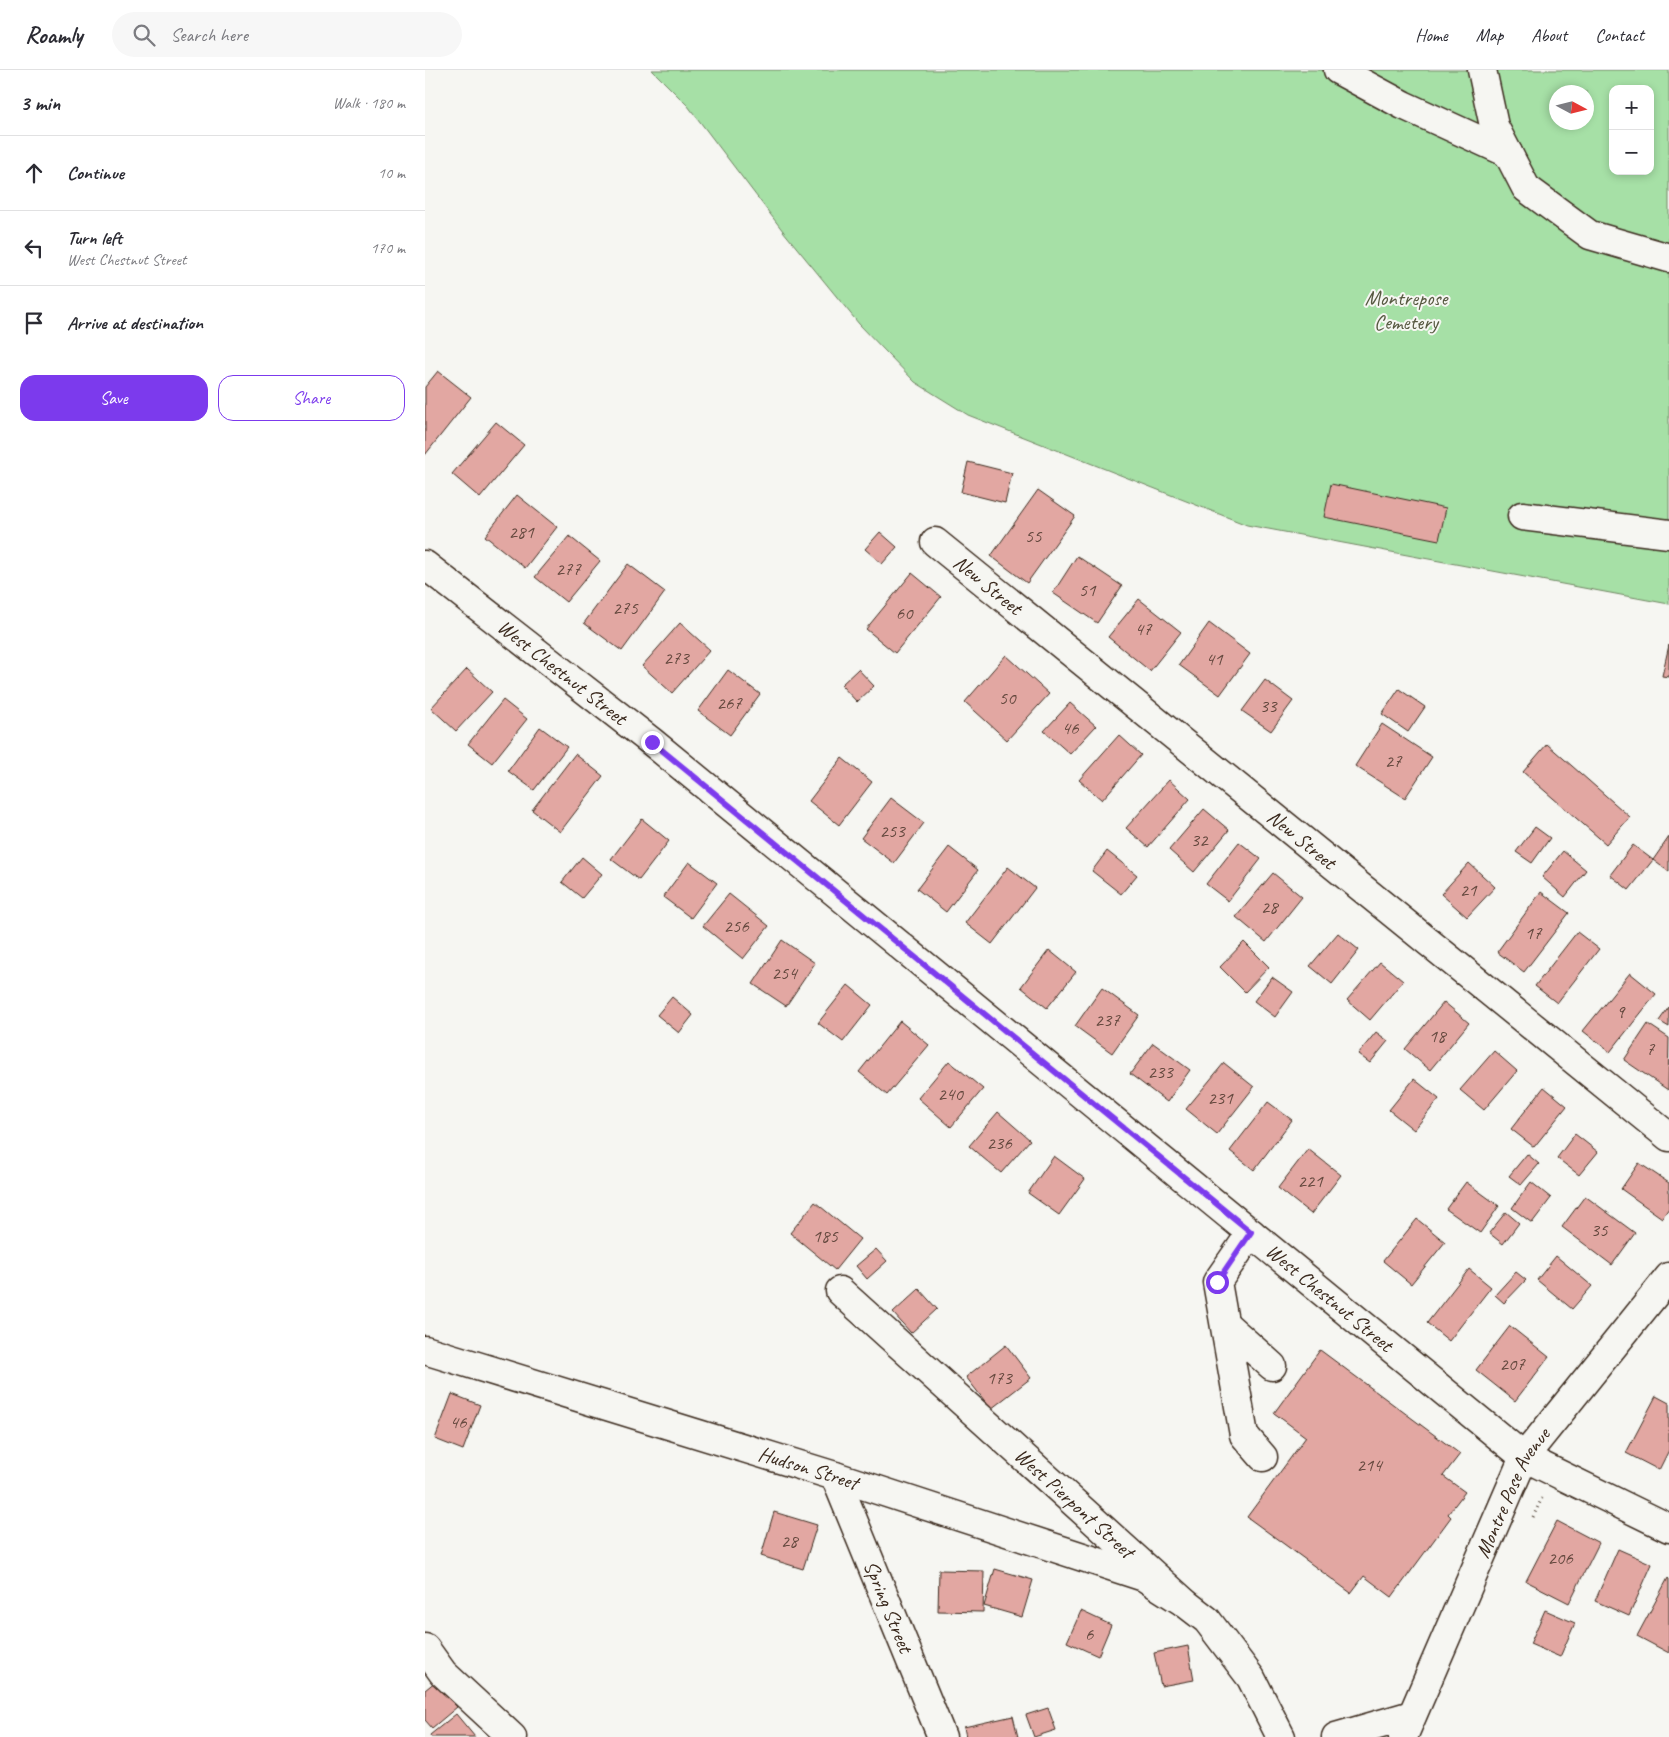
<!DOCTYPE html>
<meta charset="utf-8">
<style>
body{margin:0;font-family:Caveat,sans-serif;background:#f7f7f7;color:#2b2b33}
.controls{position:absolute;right:15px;top:15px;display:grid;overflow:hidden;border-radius:10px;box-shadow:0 2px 8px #0003}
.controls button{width:45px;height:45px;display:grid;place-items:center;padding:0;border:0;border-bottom:1px solid #e1e1e2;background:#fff;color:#2b2b33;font:25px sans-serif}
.compass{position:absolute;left:1124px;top:15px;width:45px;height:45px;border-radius:50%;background:#fff;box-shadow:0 2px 8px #0003;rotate:97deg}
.stop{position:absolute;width:15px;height:15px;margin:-11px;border:4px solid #7c3aed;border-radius:50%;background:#fff}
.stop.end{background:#7c3aed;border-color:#fff;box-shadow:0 1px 5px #0008}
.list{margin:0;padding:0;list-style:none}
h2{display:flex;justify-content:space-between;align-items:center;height:65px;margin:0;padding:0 20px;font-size:21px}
h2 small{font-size:16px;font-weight:400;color:#7c7c81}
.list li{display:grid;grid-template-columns:32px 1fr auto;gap:15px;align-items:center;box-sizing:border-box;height:75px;padding:0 20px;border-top:1px solid #e1e1e2}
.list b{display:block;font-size:19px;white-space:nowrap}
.list p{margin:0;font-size:16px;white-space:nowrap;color:#7c7c81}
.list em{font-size:16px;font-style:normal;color:#7c7c81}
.actions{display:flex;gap:10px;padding:15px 20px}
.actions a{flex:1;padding:11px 0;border:1px solid #7c3aed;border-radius:15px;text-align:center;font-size:18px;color:#7c3aed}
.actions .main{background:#7c3aed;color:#fff}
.icon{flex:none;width:28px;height:28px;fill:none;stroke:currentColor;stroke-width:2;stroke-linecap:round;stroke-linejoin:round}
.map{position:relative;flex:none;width:1244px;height:1667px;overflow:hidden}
header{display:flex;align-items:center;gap:30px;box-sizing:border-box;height:70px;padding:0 25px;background:#fff;border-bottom:1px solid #e1e1e2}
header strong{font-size:24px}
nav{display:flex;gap:28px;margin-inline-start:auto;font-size:18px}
.search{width:350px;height:45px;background:#f7f7f7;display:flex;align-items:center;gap:12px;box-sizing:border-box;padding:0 18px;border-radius:28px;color:#7c7c81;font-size:19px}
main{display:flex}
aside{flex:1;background:#fff}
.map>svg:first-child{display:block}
.green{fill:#a6e0a6;stroke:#708562;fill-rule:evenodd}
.building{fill:#e2a7a2;stroke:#3b2a1e}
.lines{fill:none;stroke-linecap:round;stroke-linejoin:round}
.minor-casing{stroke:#3b2a1e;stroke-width:31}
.path{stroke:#3b2a1e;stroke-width:3;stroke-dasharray:1 4;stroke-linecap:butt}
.minor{stroke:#f6f6f2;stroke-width:28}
.route{stroke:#7c3aed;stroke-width:6}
.labels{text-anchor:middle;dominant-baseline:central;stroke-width:4;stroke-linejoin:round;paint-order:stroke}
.number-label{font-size:19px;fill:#65493f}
.park-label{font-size:21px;fill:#565840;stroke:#f6f6f2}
.street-label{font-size:21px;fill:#3b2a1e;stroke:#f6f6f2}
</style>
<header>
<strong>Roamly</strong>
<div class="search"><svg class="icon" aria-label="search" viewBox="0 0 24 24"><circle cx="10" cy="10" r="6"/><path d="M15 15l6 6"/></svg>Search here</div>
<nav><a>Home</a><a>Map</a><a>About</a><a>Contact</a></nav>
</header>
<main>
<aside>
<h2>3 min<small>Walk · 180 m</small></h2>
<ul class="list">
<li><svg class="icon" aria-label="ahead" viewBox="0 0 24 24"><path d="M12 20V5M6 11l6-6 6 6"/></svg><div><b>Continue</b></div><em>10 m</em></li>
<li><svg class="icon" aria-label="left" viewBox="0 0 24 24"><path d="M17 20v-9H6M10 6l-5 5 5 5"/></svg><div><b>Turn left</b><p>West Chestnut Street</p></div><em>170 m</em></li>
<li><svg class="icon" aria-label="arrive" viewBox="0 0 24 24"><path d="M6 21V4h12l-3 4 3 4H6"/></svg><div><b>Arrive at destination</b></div></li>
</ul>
<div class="actions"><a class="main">Save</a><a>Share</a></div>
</aside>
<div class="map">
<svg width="1244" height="1667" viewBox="0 0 1244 1667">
<rect width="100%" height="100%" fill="#f6f6f2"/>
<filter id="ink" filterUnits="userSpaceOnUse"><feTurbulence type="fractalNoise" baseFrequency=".02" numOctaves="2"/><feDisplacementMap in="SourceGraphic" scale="10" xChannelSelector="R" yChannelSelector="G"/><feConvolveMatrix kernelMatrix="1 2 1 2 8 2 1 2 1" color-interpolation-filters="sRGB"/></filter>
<g filter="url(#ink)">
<path class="green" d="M 227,0 L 1244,0 L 1244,534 L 822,455 L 543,345 L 490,312 L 434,254 L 358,161 L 263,36 ZM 1188,19 L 1225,19 L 1225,101 L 1188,101 ZM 1132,22 L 1162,22 L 1162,52 L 1132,52 Z"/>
<path class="building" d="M 13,301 L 46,327 L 0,385 L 0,317 Z
M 71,352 L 99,375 L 55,428 L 27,404 Z
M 543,392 L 587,403 L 580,433 L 536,422 Z
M 906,414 L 1021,438 L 1014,470 L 899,447 Z
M 613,420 L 650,446 L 602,513 L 566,486 Z
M 92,425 L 132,457 L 100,498 L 60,466 Z
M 455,462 L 472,477 L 457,494 L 440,479 Z
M 144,466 L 175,491 L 141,532 L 110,507 Z
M 652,486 L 697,516 L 672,553 L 628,523 Z
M 203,494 L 240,522 L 197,581 L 159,553 Z
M 487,503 L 516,527 L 470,583 L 441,559 Z
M 714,529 L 756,562 L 725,601 L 683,567 Z
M 255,553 L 285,580 L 247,623 L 217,596 Z
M 784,553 L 825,584 L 795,625 L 754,595 Z
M 1244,575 L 1244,607 L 1237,606 Z
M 581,585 L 624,624 L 582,670 L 540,632 Z
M 42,599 L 67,622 L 31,661 L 6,638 Z
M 433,599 L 449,616 L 432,632 L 416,615 Z
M 303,600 L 335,624 L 305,665 L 273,641 Z
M 840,610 L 868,631 L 846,661 L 817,641 Z
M 974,619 L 1000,637 L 983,662 L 957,644 Z
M 78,630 L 102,649 L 67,693 L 43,674 Z
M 645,633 L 671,656 L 645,684 L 619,661 Z
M 957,654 L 1007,687 L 980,728 L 930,696 Z
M 115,657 L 142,677 L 109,720 L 83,701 Z
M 694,665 L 716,685 L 677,730 L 654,710 Z
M 1122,674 L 1205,747 L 1181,774 L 1098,702 Z
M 150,684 L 178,706 L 135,762 L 107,740 Z
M 417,688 L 447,712 L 414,755 L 384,731 Z
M 744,710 L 765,729 L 723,777 L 701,758 Z
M 466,728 L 499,753 L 469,793 L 436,768 Z
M 779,739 L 804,760 L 769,802 L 744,780 Z
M 217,749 L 244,771 L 214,810 L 186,789 Z
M 1110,757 L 1125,768 L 1107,793 L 1091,782 Z
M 1244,767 L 1244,802 L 1228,790 Z
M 814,772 L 836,789 L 803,831 L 781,814 Z
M 1208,775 L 1228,790 L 1204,820 L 1185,805 Z
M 524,777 L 553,800 L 521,842 L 492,819 Z
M 682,781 L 712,805 L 696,824 L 667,801 Z
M 1138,781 L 1161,800 L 1140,827 L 1117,807 Z
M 157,787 L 177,804 L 157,828 L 137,812 Z
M 264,792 L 292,813 L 266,848 L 238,827 Z
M 1044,793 L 1070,817 L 1042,847 L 1016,824 Z
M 583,797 L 610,818 L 567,874 L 540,853 Z
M 848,803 L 877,827 L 841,872 L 811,847 Z
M 1116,822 L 1144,843 L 1099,902 L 1072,882 Z
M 304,824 L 344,856 L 318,889 L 278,856 Z
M 1152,862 L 1174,879 L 1132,933 L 1110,916 Z
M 913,863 L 934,880 L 907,914 L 885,896 Z
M 357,870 L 390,893 L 361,936 L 328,914 Z
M 819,872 L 844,897 L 820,922 L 795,897 Z
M 624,880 L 651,902 L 622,938 L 596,917 Z
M 955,892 L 978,911 L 945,950 L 922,930 Z
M 1205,903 L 1231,924 L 1185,982 L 1158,961 Z
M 847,907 L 868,922 L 850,947 L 829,931 Z
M 423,915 L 447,935 L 418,972 L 393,953 Z
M 677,918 L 714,945 L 687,983 L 650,956 Z
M 247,927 L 268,945 L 254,963 L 232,945 Z
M 1019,932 L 1044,953 L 1005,1000 L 980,979 Z
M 1244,937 L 1244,957 L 1234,951 Z
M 475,951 L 504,975 L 462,1025 L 434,1002 Z
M 1223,954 L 1244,968 L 1243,1020 L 1199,990 Z
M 951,962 L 963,971 L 945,993 L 933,984 Z
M 728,973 L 765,1000 L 742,1032 L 705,1004 Z
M 1069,981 L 1092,1001 L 1059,1040 L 1035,1020 Z
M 524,991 L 558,1019 L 526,1057 L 493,1028 Z
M 799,993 L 829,1017 L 792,1064 L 761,1039 Z
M 989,1009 L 1014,1029 L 989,1060 L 964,1040 Z
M 1119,1017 L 1142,1036 L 1109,1077 L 1086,1059 Z
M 843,1032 L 867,1050 L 829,1100 L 805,1081 Z
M 573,1042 L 605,1070 L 576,1103 L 544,1076 Z
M 1150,1064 L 1173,1082 L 1154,1105 L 1132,1088 Z
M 883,1079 L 916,1105 L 886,1144 L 853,1118 Z
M 1102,1084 L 1114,1094 L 1096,1115 L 1084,1106 Z
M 629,1086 L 660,1109 L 634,1145 L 603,1123 Z
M 1214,1093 L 1244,1113 L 1244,1138 L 1237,1148 L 1196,1119 Z
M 1041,1112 L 1074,1136 L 1055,1163 L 1021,1139 Z
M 1106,1112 L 1126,1128 L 1107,1153 L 1087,1138 Z
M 1160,1126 L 1210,1163 L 1187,1195 L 1137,1157 Z
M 390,1132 L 435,1169 L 410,1200 L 365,1163 Z
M 1081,1142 L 1094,1153 L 1078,1174 L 1064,1163 Z
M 992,1149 L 1020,1172 L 986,1214 L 958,1191 Z
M 451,1179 L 462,1191 L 442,1209 L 431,1196 Z
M 1131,1186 L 1167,1216 L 1147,1239 L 1112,1210 Z
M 1044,1199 L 1066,1217 L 1024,1271 L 1002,1253 Z
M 1091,1202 L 1101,1210 L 1079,1233 L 1070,1225 Z
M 494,1219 L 512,1239 L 486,1263 L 468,1243 Z
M 1085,1256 L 1124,1287 L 1090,1331 L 1051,1300 Z
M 581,1275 L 606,1308 L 566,1339 L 541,1307 Z
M 895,1280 L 1035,1384 L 1018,1406 L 1040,1422 L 1023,1444 L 1026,1447 L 967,1527 L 939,1506 L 926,1523 L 822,1447 L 881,1367 L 849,1343 Z
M 27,1324 L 55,1335 L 38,1380 L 10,1369 Z
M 1231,1326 L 1244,1333 L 1244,1380 L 1234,1400 L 1201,1383 Z
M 349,1442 L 392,1455 L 378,1499 L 336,1486 Z
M 1132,1451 L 1174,1473 L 1144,1533 L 1101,1511 Z
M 1193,1479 L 1227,1494 L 1204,1546 L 1170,1531 Z
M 570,1499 L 608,1510 L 597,1547 L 559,1536 Z
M 514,1500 L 559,1501 L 558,1542 L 513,1541 Z
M 1243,1508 L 1244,1509 L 1244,1583 L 1212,1566 Z
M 1120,1540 L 1150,1553 L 1135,1587 L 1105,1574 Z
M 656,1541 L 686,1555 L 673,1586 L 642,1572 Z
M 763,1576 L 769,1610 L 736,1616 L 729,1583 Z
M 11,1611 L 32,1637 L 7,1658 L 0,1650 L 0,1620 Z
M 623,1638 L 631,1660 L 609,1667 L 601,1645 Z
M 31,1644 L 50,1667 L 6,1667 L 5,1665 Z
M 588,1646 L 593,1667 L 541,1667 L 539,1657 Z"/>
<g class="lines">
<g class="minor-casing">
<g id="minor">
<path d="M 913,0 L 978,35 L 1083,83"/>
<path d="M 1057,0 L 1069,56 L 1101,118 L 1165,165 L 1244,188"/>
<path d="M 1097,446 L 1244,464"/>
<path id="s1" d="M 510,472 L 1244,1067"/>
<path id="s2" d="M 0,495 L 227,672 L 1099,1387 L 1244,1458"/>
<path d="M 826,1163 L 792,1212 L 819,1365 L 838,1387"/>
<path id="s3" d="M 415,1221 L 760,1533 L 782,1550 L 826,1608 L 856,1667"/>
<path d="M 800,1254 L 847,1296"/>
<path id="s4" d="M 0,1280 L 410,1406 L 719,1507 L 760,1533"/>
<path id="s5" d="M 410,1406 L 517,1667"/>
<path d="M 0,1578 L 18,1603 L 87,1667"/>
<path d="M 911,1667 L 987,1645"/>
<path id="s6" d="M 978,1667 L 1099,1387 L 1244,1207"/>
</g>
</g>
<path class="path" d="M 1108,1447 L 1117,1428"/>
<use href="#minor" class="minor"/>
</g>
</g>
<g class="lines" filter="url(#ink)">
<path class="route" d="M 227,672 L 826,1162 L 792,1212"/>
</g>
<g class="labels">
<g class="number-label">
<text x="96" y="462">281</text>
<text x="608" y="466">55</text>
<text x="143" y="499">277</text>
<text x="662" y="520">51</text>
<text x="200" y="538">275</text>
<text x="479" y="543">60</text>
<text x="718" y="559">47</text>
<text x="251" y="588">273</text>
<text x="789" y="589">41</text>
<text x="582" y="628">50</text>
<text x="304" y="633">267</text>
<text x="843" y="636">33</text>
<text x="645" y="658">46</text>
<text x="968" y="691">27</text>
<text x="467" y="761">253</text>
<text x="774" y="770">32</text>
<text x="1043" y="820">21</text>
<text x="844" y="837">28</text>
<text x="311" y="856">256</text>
<text x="1108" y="863">17</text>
<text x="359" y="903">254</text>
<text x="1195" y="942">9</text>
<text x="682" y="950">237</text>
<text x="1012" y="966">18</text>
<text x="1225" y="979">7</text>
<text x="735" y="1002">233</text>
<text x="525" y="1024">240</text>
<text x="795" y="1028">231</text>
<text x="574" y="1073">236</text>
<text x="885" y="1111">221</text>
<text x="1174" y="1160">35</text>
<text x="400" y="1166">185</text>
<text x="1087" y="1294">207</text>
<text x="574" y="1308">173</text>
<text x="33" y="1352">46</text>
<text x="944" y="1395">214</text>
<text x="364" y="1471">28</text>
<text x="1135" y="1488">206</text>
<text x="664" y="1564">6</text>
</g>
<g class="park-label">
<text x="981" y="228">Montrepose<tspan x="981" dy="24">Cemetery</tspan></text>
</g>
<g class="street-label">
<text stroke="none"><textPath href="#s1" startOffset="68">New Street</textPath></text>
<text stroke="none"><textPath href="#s2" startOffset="174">West Chestnut Street</textPath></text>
<text stroke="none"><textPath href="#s1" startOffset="472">New Street</textPath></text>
<text stroke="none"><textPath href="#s2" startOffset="1164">West Chestnut Street</textPath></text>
<text stroke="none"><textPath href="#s4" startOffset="401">Hudson Street</textPath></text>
<text stroke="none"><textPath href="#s6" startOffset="268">Montre Pose Avenue</textPath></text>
<text stroke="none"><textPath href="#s3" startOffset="316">West Pierpont Street</textPath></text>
<text stroke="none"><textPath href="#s5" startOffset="141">Spring Street</textPath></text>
</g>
</g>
</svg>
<div class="controls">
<button>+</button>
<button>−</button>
</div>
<svg class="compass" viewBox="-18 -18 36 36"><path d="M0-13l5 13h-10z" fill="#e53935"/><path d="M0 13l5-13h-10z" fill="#7c7c81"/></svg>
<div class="stop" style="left:792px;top:1212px"></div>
<div class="stop end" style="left:227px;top:672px"></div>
</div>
</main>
